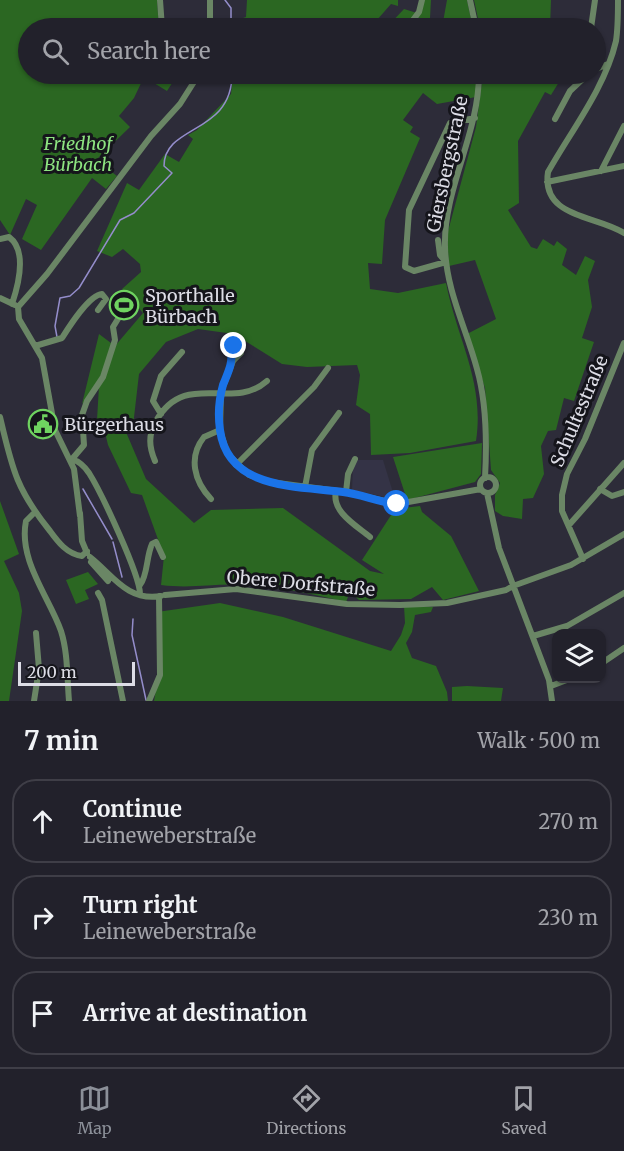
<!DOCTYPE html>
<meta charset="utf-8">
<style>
body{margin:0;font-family:Merriweather,serif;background:#2a2933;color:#f1f3f6}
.controls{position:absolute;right:18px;bottom:18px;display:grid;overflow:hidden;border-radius:12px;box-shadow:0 2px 4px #0004}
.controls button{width:54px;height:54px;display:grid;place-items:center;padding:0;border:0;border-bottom:2px solid #3f3e47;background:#22212b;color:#f1f3f6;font:30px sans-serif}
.scale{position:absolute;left:18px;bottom:15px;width:117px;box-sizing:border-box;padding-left:6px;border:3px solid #dddde6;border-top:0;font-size:16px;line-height:21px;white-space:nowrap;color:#dddde6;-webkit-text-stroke:4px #15151b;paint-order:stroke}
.stop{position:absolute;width:18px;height:18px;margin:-14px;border:4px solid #1a73e8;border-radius:50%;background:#fff}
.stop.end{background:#1a73e8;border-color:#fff;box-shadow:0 2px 6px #0008}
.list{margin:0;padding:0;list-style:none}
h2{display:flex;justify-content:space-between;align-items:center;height:78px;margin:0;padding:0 24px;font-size:26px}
h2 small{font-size:20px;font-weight:400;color:#a2a3a9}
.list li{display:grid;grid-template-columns:39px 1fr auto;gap:18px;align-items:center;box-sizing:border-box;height:84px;margin:0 12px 12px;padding:0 12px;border:2px solid #3f3e47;border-radius:24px}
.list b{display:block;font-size:22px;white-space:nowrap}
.list p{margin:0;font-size:20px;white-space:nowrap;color:#a2a3a9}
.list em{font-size:20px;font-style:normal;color:#a2a3a9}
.icon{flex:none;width:33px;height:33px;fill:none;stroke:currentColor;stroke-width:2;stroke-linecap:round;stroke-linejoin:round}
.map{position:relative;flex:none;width:624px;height:701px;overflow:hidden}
.search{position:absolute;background:#22212b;box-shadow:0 2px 4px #0004;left:18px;right:18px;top:18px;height:66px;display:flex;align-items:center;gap:15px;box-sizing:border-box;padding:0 21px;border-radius:33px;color:#a2a3a9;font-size:22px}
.sheet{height:366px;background:#22212b}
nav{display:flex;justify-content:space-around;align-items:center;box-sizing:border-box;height:84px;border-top:2px solid #3f3e47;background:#22212b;font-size:16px;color:#a2a3a9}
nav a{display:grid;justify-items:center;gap:3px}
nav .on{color:#8c9099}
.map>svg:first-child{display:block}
.built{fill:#343346}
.green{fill:#2b6722}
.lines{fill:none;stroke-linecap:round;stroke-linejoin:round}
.stream{stroke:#948dcb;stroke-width:1.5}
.minor{stroke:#6a8665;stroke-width:6}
.route{stroke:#1a73e8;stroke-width:8}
.labels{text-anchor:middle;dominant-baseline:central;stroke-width:6;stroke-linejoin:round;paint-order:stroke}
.park-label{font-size:18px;font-style:italic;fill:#8de380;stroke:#15151b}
.street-label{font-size:18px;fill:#dddde6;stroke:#15151b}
.poi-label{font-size:18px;fill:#dddde6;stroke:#15151b;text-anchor:start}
</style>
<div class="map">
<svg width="624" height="701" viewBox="0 0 624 701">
<rect width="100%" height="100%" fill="#2d2c39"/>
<path class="built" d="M 357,460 L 383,460 L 395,499 L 352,490 L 353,467 Z"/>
<path class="green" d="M 0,0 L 157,0 L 159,28 L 28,28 L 28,74 L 178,74 L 167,91 L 144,77 L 134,98 L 119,116 L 130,127 L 96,160 L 117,176 L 106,189 L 92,178 L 41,250 L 22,239 L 37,205 L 26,199 L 10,235 L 0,220 Z
M 247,0 L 398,0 L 398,6 L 391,4 L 370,28 L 238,28 L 240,19 L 246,17 Z
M 421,0 L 431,0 L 430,18 L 443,22 L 447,0 L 467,0 L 473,28 L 386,28 L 404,9 L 417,13 Z
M 474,0 L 551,0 L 550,28 L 480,28 Z
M 233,74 L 477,74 L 476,97 L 437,104 L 423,93 L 403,120 L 413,127 L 410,132 L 420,138 L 385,220 L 382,264 L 368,263 L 370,289 L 398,293 L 446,283 C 457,339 485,382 476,441 L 410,453 L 371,455 L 370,414 L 356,405 L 360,375 L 357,365 L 307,367 L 282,364 L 234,334 L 198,329 L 166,342 L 139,374 L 133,426 L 123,425 L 146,479 L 194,523 L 211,510 L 283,508 L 370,571 L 384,574 L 362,560 L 395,509 L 420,506 L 422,512 L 451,536 L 479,591 L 443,600 L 432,587 L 411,599 L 359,600 L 341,584 L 348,597 L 346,602 C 313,594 279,586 245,585 C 215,583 192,589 161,585 L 164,556 L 142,495 L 131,493 L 108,445 L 102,420 L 97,420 L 99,386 L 82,404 L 99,334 L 115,346 L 143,313 L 122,289 L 141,272 L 140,264 L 123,249 L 112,257 L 97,251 L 127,183 L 139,190 L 165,154 L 179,162 L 193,139 L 188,135 L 197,130 L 231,94 Z
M 487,74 L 564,74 L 551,95 L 545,92 L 518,141 L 519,203 L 508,210 L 531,247 L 537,249 L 543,239 L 554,246 L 557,241 L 567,249 L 562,265 L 576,275 L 585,256 L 595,261 L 588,280 L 592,307 L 582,338 L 594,342 L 574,401 L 564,398 L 556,430 L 548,431 L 541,446 L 544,474 L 533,498 L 523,499 L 522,519 L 503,516 L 495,511 L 495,495 L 500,483 L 491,470 L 485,388 L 467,334 L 496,319 L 475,260 L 449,266 L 447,235 L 476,127 L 482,82 Z
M 482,443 L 481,474 L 475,482 L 407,500 L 393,457 Z
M 0,501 L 19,554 L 4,561 L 19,593 L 22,611 L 9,701 L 0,701 Z
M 88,572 L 98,584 L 85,590 L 89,599 L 76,604 L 66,580 Z
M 220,603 L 283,617 L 391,651 L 401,635 L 405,623 L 404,606 L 433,607 L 431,612 L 415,615 L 412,632 L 406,643 L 412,658 L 436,666 L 447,692 L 448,701 L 154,701 L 157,684 L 157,612 Z
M 467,686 L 503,688 L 501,701 L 452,701 L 452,687 Z"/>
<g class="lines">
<path class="stream" d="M 225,0 L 231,8 L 231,28
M 57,337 L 55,326 L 60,298 L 70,296 L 79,288 L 120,220 L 134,213 L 172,173 L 164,166 C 164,124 232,135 232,74
M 49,425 L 51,431
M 83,489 L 112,539
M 113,542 L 122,577
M 133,619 L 132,635 L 146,700"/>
<path class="minor" d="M 160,0 L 162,28
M 210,0 L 210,28
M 470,0 L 476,28
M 618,0 C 618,14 618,28 616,41 C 605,88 571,131 548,172 C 541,218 596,215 624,233
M 407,28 L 419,12 L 422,0
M 591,28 L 595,0
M 596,69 L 608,64
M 479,74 C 479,134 443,190 445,247 C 446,290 466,328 477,369 C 487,404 487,442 485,478
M 555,119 L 570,91 L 588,74
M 601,171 L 624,126
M 547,182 L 624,166
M 0,239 L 9,237 C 28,251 18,286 12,304
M 438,240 L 440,255 L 446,262
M 446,262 L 414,271 L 405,267 L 409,210 L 450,123 L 475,118
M 0,298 L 15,305
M 18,307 L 47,274 L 151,136 L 180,104 L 199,74
M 18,307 L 19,319 L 42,358 L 55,430 L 74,469 L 80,516
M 35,346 L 62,338 C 69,327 89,295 102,294 L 106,299 L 98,310
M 233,361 L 232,348 L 238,346 L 241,353 L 233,361 L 221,392 L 220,430 L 227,453 L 249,475 L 270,482 L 346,492 L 397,504 L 481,489
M 161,414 L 153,401 L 161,376 L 182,352
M 0,417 C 12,468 16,489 50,531 C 58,542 67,554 82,556 L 87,551
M 73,458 L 84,445 L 82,415 L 87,401 L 103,377 L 115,340 L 113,327 L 121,314
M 72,459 C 78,461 85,467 89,473 C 101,492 140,575 140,594
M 155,461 C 149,447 148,435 156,421 C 186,369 232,412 267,381
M 236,465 L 314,387 L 328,368
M480 485a8 8 0 1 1 16 0a8 8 0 1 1-16 0Z
M 305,487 L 312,450 L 339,413
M 600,489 L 612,496 L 624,492
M 336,491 C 331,512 357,526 370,537
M 346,492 L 348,474 L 355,459
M 487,493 L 499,548 L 549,680 L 552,701
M 211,499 C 194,481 188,457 204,437 L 220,430
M 35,512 L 26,521 C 18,560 49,597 61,631 C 68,653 67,678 69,701
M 80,513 L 82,541 L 87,553
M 569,525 L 624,463
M 90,557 C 112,574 127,602 161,596
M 583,559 L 562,511 L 562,495 L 567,474 L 585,439 L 624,343
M 91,562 L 108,581
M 140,585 C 148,575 146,557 152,544 L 156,542 L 163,557
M 98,593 L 102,600 L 123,701
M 165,595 L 236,589 L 347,604 L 400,605 L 447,603 L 506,590 L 513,586 L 571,565 L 624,534
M 533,636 L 567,626 L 624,593
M 602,663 L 624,648
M 551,686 L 572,678
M 34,701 L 39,669 L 36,633
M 149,701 L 160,675 L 159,596"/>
</g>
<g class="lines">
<path class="route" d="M 234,346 L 231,350 C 233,364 228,372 223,385 C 219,399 218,416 220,430 C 228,490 297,486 343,492 C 361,494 378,502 397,504"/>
</g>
<defs>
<g id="stadium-ring" transform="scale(1.5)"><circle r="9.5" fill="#15151b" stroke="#6fd360" stroke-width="1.5"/><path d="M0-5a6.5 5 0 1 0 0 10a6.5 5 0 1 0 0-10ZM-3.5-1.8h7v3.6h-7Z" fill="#6fd360"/></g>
<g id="civic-ring" transform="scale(1.5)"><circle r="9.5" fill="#15151b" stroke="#6fd360" stroke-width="1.5"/><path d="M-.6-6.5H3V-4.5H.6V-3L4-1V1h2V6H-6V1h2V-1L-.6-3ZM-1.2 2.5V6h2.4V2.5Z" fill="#6fd360"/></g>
</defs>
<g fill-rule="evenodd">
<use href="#stadium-ring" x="124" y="305"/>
<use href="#civic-ring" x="43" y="424"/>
</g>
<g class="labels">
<g class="park-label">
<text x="78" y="143">Friedhof<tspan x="78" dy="21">Bürbach</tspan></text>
</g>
<g class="street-label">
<text transform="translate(447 164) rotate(-78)">Giersbergstraße</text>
<text transform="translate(579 411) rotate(-67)">Schultestraße</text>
<text transform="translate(301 583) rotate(5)">Obere Dorfstraße</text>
</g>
<g class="poi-label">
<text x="145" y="295">Sporthalle<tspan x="145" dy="21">Bürbach</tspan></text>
<text x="64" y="424">Bürgerhaus</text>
</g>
</g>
</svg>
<div class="controls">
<button><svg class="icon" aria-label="layers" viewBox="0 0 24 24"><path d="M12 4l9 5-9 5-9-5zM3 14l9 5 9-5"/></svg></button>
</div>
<div class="scale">200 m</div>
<div class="stop" style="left:397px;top:504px"></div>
<div class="stop end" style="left:234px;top:346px"></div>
<div class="search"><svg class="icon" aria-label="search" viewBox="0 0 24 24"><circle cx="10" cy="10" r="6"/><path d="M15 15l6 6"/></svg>Search here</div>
</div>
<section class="sheet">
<h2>7 min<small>Walk · 500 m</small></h2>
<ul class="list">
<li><svg class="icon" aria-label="ahead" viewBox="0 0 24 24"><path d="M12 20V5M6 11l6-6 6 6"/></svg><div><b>Continue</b><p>Leineweberstraße</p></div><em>270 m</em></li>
<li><svg class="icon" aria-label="right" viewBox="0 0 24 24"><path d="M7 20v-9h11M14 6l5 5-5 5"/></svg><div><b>Turn right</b><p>Leineweberstraße</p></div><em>230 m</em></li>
<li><svg class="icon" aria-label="arrive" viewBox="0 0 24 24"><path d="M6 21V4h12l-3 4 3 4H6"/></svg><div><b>Arrive at destination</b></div></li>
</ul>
</section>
<nav>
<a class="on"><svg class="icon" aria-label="map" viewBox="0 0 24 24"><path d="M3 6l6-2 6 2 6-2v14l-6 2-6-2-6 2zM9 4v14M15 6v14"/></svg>Map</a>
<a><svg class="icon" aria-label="directions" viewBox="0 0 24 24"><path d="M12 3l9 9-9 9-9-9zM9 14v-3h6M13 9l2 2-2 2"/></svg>Directions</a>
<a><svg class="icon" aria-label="saved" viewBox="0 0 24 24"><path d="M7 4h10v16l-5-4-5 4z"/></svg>Saved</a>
</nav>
